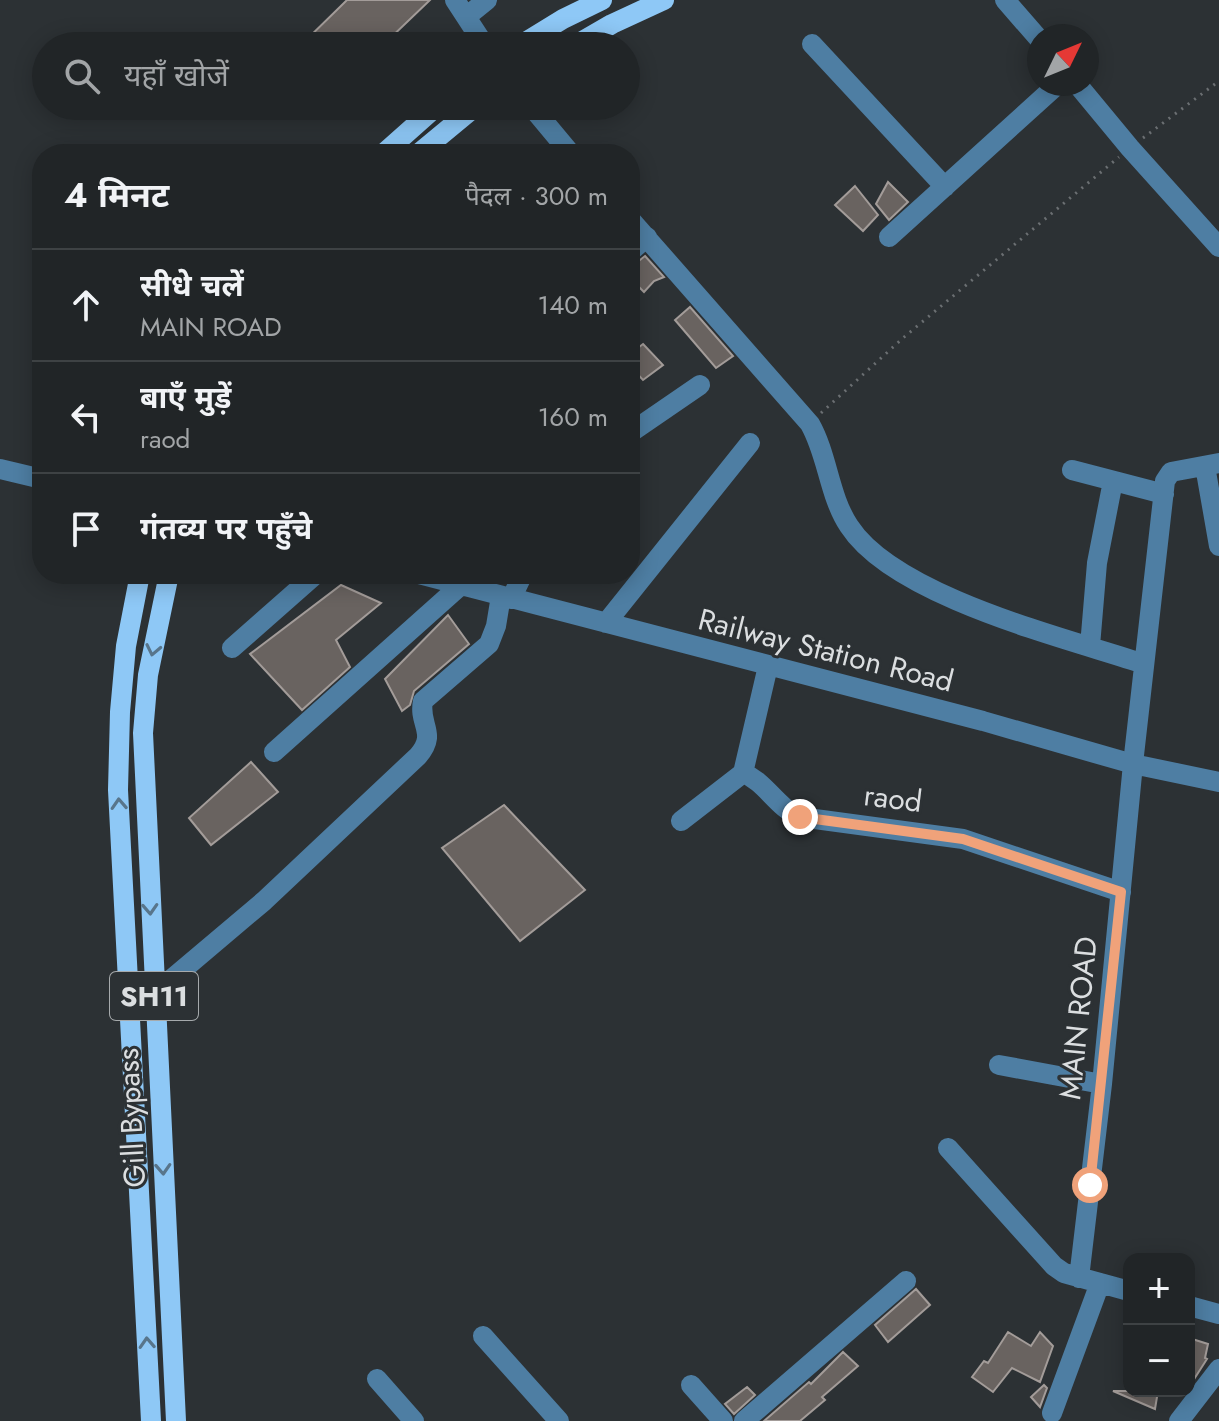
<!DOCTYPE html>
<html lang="hi">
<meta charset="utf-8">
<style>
body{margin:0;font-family:Jost,"Noto Sans Devanagari",sans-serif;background:#292d2f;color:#f1f3f6}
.controls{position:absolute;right:24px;bottom:24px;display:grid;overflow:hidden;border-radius:16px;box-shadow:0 4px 20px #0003}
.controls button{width:72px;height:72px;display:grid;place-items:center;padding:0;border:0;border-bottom:2px solid #3e4244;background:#212527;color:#f1f3f6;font:40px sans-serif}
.compass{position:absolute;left:1027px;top:24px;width:72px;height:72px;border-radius:50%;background:#212527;box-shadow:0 4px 20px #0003;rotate:47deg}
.stop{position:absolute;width:24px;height:24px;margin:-18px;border:6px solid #f0a27a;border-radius:50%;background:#fff}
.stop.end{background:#f0a27a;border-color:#fff;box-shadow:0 2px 8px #0008}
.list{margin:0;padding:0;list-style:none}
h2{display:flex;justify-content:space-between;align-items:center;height:104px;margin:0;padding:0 32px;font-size:34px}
h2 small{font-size:26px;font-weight:400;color:#a2a5a7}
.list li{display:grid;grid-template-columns:52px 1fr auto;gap:24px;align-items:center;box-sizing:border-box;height:112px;padding:0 32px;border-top:2px solid #3e4244}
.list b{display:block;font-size:30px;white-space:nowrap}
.list p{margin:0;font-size:26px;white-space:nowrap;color:#a2a5a7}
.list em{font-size:26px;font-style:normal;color:#a2a5a7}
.icon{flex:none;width:44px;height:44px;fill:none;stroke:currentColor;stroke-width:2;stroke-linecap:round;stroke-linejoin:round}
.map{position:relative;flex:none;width:1219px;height:1421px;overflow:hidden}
.search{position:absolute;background:#212527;box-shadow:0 4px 20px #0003;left:32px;top:32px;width:608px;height:88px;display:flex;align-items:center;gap:20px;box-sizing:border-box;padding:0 28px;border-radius:44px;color:#a2a5a7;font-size:30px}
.panel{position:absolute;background:#212527;box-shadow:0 4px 20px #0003;left:32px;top:144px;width:608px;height:440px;border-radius:32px}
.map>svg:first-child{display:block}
.building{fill:#696360;stroke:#a39c99;stroke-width:2}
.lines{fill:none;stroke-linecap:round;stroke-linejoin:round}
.path{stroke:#6b6f72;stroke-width:3;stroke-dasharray:2 6;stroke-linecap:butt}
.minor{stroke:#4e7ea3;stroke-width:20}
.major{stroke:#8ec8f6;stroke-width:20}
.oneway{stroke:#58758b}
.route{stroke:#f0a27a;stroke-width:10}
.labels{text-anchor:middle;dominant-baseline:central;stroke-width:6;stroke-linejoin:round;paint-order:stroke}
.shield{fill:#2c3134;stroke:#a6aaac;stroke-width:2}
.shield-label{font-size:28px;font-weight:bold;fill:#dbdee0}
.street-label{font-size:30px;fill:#dbdee0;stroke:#2c3134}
</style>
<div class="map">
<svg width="1219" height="1421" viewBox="0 0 1219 1421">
<rect width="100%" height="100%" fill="#2c3134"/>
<path class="building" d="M 347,0 L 430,0 L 382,46 L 300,46 Z
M 888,182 L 908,202 L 889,220 L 876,204 Z
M 855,186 L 878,215 L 863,231 L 835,205 Z
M 645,256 L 664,277 L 654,281 L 644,292 L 639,287 L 630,299 L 630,268 Z
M 690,307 L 733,356 L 716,368 L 675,320 Z
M 643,344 L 663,365 L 643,380 L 630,366 L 630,359 L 636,353 L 634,351 Z
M 341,585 L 381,603 L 336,640 L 350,667 L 302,710 L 250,654 Z
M 448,615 L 469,644 L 414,691 L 410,705 L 402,711 L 385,679 Z
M 251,762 L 278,792 L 211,845 L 189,818 Z
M 504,805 L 585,890 L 520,941 L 442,848 Z
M 916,1289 L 930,1305 L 888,1342 L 875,1325 Z
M 1008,1332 L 1031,1346 L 1040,1332 L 1053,1346 L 1040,1382 L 1012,1368 L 993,1392 L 972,1377 L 984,1361 L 988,1363 Z
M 1189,1338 L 1208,1344 L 1205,1358 L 1207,1359 L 1189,1387 Z
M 843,1352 L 858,1366 L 822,1397 L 825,1400 L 800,1421 L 764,1421 L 809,1382 L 811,1384 Z
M 1044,1385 L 1047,1388 L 1040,1407 L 1031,1397 Z
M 747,1387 L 755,1395 L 734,1414 L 725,1404 Z
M 1113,1391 L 1158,1391 L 1155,1409 Z"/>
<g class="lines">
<path class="path" d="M 1143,138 L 1219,81
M 821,413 L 903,338 L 1119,157"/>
<path class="minor" d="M 455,0 L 485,46
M 1005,0 L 1039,39
M 466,17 L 487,0
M 812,44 L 945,187
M 1077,84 L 1130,148 L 1219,247
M 531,106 L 571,154
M 630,219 L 810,424 C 828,456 829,496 849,526 C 895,597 1066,638 1144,664
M 889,237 L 1058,84
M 630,252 L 647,237
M 630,433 L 700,385
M 1205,466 L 1219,546
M 0,469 L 42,479
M 1072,470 L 1164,494
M 419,574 L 983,721 L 1133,764 L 1219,782
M 511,599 L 523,574
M 606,623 L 750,443
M 1090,646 L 1097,563 L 1113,481
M 232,648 L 316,574
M 274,752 L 461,585
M 743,773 L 768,666
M 681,821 L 743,773 C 766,782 777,808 800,817 L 963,839 L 1121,892
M 154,994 L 264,901 L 418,756 C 438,733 418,725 423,701 L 489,644 L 496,626 L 501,596
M 999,1065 L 1102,1084
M 948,1148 L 1054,1266 L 1064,1273 L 1129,1291
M 1079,1278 L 1102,1084 L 1133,764 L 1165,481 L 1171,472 L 1219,463
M 1189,1306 L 1219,1314
M 483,1336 L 559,1421
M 377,1379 L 414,1421
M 691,1385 L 723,1421
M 1052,1413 L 1100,1283
M 744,1421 L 906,1281
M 1179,1421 L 1219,1369"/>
<path class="major" d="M 519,46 L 563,19 L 602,0
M 574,46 L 612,24 L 664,0
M 383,154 L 437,106
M 418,154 L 476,106
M 140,574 L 126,646 L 120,712 L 118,790 L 151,1421
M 169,574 L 148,675 L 143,733 L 176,1421"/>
</g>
<defs><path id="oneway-chevron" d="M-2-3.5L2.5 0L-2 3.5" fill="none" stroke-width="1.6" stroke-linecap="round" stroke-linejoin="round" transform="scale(2)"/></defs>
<g class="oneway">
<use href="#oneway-chevron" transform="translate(153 650) rotate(102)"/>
<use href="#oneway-chevron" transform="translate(119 804) rotate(-93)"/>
<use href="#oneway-chevron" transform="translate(150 909) rotate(87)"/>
<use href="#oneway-chevron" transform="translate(163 1169) rotate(87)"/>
<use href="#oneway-chevron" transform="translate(147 1343) rotate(-93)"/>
</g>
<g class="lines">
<path class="route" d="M 800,817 L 963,839 L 1121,892 L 1090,1185"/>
</g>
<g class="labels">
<rect class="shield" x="110" y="972" width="88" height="48" rx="6"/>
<g class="shield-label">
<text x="154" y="996">SH11</text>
</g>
<g class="street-label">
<text transform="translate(826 650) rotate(14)">Railway Station Road</text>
<text transform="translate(893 798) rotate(7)">raod</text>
<text transform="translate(1078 1018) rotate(-84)">MAIN ROAD</text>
<text transform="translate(131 1118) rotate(-93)">Gill Bypass</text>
</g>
</g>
</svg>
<div class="controls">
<button>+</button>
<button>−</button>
</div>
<svg class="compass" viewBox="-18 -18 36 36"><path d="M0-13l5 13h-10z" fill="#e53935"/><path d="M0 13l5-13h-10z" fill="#a2a5a7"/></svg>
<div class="stop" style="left:1090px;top:1185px"></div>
<div class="stop end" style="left:800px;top:817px"></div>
<div class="search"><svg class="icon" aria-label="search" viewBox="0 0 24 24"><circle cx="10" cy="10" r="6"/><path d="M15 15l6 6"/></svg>यहाँ खोजें</div>
<section class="panel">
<h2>4 मिनट<small>पैदल · 300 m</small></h2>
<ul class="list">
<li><svg class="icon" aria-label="ahead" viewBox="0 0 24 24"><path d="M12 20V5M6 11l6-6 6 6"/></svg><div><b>सीधे चलें</b><p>MAIN ROAD</p></div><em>140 m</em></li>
<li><svg class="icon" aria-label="left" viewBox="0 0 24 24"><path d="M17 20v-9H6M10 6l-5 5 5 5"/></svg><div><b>बाएँ मुड़ें</b><p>raod</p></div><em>160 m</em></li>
<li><svg class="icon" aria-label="arrive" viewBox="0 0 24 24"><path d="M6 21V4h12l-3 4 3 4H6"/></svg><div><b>गंतव्य पर पहुँचे</b></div></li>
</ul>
</section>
</div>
